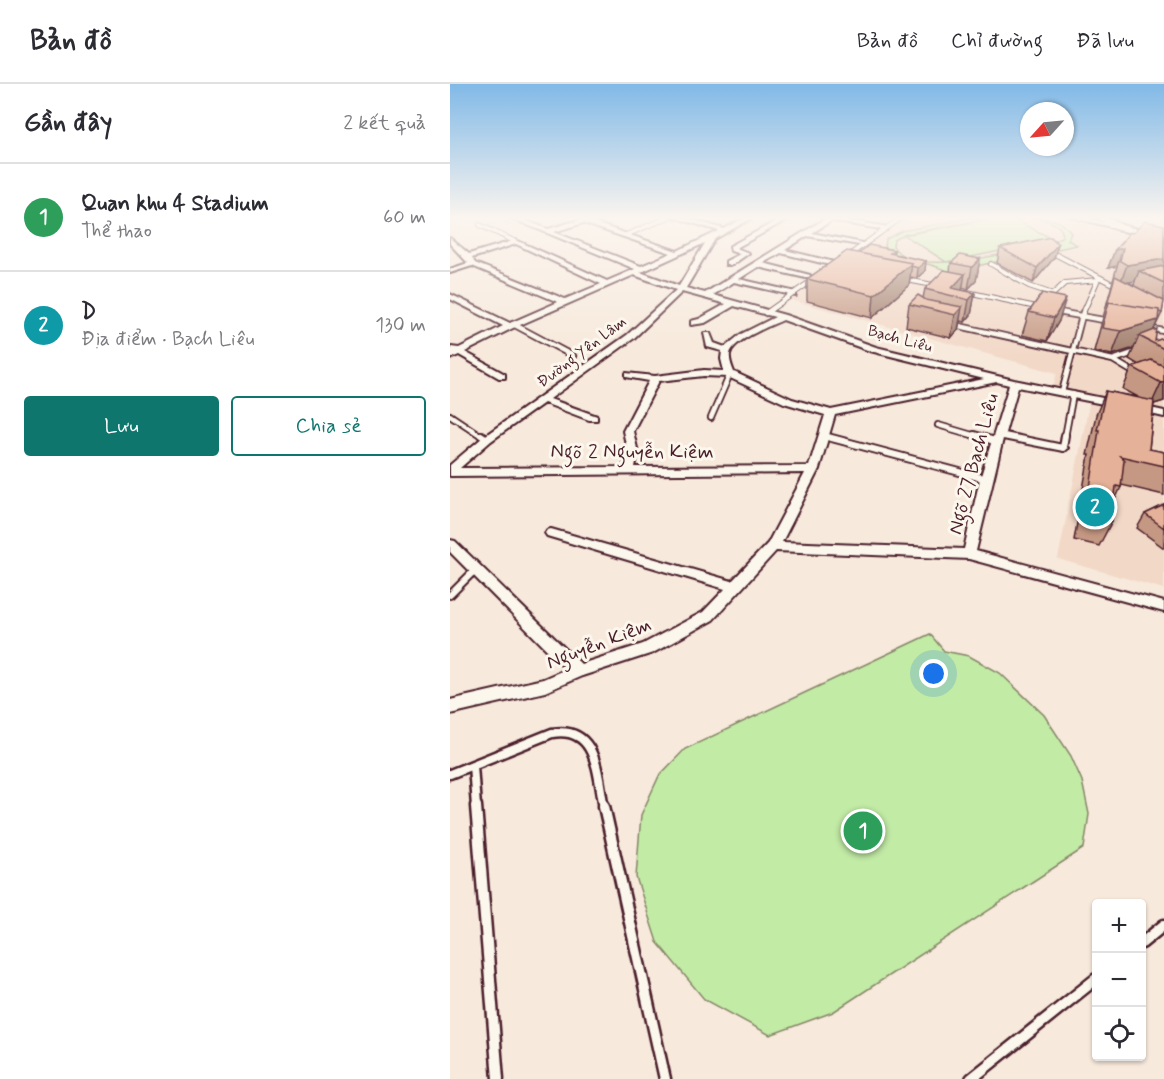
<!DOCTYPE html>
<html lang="vi">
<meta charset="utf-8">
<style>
body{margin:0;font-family:Mynerve,sans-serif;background:#f7f7f7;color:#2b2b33}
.controls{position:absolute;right:18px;bottom:18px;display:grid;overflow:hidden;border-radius:6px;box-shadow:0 2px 4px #0004}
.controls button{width:54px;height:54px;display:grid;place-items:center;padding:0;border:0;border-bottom:2px solid #e1e1e2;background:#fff;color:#2b2b33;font:30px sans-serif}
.compass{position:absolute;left:570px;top:18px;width:54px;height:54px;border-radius:50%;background:#fff;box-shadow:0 2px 4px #0004;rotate:243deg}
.you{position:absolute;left:484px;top:590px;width:21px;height:21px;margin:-15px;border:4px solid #fff;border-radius:50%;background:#1a73e8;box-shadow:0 0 0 9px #1a73e833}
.badge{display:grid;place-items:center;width:39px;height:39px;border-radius:50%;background:#0f766e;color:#fff;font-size:20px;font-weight:700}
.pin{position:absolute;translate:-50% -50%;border:3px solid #fff;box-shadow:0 2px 6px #0006}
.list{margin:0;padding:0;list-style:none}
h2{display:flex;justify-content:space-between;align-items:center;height:78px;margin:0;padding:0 24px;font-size:26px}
h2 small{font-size:20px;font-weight:400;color:#7c7c81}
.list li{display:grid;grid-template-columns:39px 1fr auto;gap:18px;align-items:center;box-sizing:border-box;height:108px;padding:0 24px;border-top:2px solid #e1e1e2}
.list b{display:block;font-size:22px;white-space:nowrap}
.list p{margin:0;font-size:20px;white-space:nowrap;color:#7c7c81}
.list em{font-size:20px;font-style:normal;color:#7c7c81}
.actions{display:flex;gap:12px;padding:18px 24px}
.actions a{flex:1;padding:14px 0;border:2px solid #0f766e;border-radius:6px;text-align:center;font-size:21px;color:#0f766e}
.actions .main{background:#0f766e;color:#fff}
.icon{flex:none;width:33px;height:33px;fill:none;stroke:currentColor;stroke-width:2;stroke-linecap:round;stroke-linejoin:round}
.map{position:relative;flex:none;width:714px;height:995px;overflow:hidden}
header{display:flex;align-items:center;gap:36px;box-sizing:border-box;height:84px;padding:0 30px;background:#fff;border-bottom:2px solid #e1e1e2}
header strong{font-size:28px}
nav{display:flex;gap:33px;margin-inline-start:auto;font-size:21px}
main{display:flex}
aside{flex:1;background:#fff}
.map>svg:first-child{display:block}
.built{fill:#f2d8c7}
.green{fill:#c2eba6;stroke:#868568;stroke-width:1.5}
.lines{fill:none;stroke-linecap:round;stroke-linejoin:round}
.lane-far4-casing{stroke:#4a1f2b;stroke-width:6}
.lane-far3-casing{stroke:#4a1f2b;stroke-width:8}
.lane-far2-casing{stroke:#4a1f2b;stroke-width:10}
.lane-far1-casing{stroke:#4a1f2b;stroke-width:13}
.lane-casing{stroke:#4a1f2b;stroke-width:15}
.street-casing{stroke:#4a1f2b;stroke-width:4}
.secondary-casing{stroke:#4a1f2b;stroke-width:4}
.lane-far4{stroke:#fbf7ec;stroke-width:4}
.lane-far3{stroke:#fbf7ec;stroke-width:4.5}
.lane-far2{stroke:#fbf7ec;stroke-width:6}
.lane-far1{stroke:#fbf7ec;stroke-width:8}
.lane{stroke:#fbf7ec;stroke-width:10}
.street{fill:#fbf7ec;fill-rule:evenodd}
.secondary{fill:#fbf7ec;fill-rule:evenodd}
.wall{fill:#c59883;stroke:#4a1f2b;stroke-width:1.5;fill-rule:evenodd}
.shaded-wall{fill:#a07c6a;stroke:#4a1f2b;stroke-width:1.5}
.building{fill:#e5b198;stroke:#4a1f2b;stroke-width:1.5}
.labels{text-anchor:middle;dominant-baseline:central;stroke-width:6;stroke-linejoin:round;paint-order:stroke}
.far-street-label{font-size:16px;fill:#4a1f2b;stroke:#fbf7ec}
.street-label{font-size:20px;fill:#4a1f2b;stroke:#fbf7ec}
</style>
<header>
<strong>Bản đồ</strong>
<nav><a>Bản đồ</a><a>Chỉ đường</a><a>Đã lưu</a></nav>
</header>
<main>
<aside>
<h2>Gần đây<small>2 kết quả</small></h2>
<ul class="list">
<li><span class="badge" style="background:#2e9e5b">1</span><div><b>Quan khu 4 Stadium</b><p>Thể thao</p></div><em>60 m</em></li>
<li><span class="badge" style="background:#0f9aa8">2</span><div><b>D</b><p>Địa điểm · Bạch Liêu</p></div><em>130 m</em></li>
</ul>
<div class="actions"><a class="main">Lưu</a><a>Chia sẻ</a></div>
</aside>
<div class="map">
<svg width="714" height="995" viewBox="0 0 714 995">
<rect width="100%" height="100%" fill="#f7e9db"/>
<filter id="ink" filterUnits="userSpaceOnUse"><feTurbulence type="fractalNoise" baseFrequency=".0167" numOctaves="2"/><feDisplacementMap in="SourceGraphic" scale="12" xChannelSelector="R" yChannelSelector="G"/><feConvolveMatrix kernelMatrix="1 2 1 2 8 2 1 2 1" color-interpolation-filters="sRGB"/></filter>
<g filter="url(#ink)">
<path class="built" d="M 455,133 L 619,133 L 653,140 L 653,145 L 714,157 L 714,505 L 608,475 L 641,311 L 603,303 L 607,289 L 341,216 Z"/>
<path class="green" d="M 526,133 L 544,133 L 456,150 L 444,156 L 443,162 C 463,197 568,166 600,159 L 613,152 C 612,138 594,136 583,133 C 597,133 613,136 621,149 L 618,156 L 627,161 L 498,188 C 478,175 457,182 435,164 L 436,155 L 452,147 Z
M 552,133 L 559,133 L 605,156 L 496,178 L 454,151 Z
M 480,550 L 494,567 L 519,572 L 550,589 L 594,631 L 621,672 L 632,697 L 639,730 L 634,764 L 383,928 L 320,951 L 254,915 L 207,858 L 186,793 L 191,731 L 209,692 L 235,665 Z"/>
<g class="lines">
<g class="lane-far4-casing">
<path id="lane-far4" d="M 30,141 L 66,158
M 176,151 L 219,133
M 601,168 L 649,193 L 633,229
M 398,172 L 452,133
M 541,180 L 579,202 L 603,210
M 649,193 L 670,204
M 452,195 L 488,202
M 517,208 L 591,224
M 600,213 L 615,199 L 648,196
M 605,227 L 616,229
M 316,229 L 364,195"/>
</g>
<g class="lane-far3-casing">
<path id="lane-far3" d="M 608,228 L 659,237
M 316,229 L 318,228
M 63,240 L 123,272
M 500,240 L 663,276 L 688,291
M 696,244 L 714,247
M 663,276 L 689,267
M 612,308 L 633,228
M 0,331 L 33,353
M 261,334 L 280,290
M 488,341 L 529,353
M 374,352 L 376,353
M 615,353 L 623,310"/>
</g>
<g class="lane-far2-casing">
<path id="lane-far2" d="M 31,351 L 37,355
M 524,351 L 548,358
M 374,352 L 536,395
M 613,364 L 615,351
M 0,511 L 26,485"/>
</g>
<g class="lane-far1-casing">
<path id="lane-far1" d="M 23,681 L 26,723
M 0,690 L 102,649 C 148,641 147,691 154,723"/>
</g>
<g class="lane-casing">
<path id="lane" d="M 26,722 L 48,995
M 154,722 L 215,995
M 692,859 L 714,841
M 521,995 L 646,895"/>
</g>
<g class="street-casing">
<path id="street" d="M 58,133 L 67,133 L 98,145 L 129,136 L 127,133 L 142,135 L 139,137 L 227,167 L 269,147 L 223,133 L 234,133 L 274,145 L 296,133 L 304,133 L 265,155 L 236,204 L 255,209 L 378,133 L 439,143 L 437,146 L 381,137 L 362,149 L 413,159 L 415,162 L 357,152 L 335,166 L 388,179 L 388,183 L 331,169 L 313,179 L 360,191 L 360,195 L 308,183 L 289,195 L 346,208 L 346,212 L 284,198 L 263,211 L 335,231 L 426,263 L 564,296 L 672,318 L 672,322 L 668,323 L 568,303 L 555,349 L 613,361 L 618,364 L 613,367 L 553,355 L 526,467 L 714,518 L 714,528 L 519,475 L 326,467 L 263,536 L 203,569 L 132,592 L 95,608 L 0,630 L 0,616 L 93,595 L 116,585 L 0,468 L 0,456 L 5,457 L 131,580 L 193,560 L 253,528 L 275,505 L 97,452 L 95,449 L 97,446 L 101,445 L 282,497 L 318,459 L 355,389 L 0,392 L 0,381 L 33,353 L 177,251 L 226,206 L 184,191 L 63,244 L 15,268 L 55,290 L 55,294 L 49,294 L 9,271 L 0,275 L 1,263 L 9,264 L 53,242 L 0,215 L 0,210 L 60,239 L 108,218 L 22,182 L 0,189 L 0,185 L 18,179 L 0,160 L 0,154 L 19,170 L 66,156 L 157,197 L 185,185 ZM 133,139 L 221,169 L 191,182 L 104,148 ZM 255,159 L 229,202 L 190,188 L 194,187 ZM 66,160 L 151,200 L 115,215 L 25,179 L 22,174 ZM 232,208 L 276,220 L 249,235 L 241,237 L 241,241 L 255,239 L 284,222 L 325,233 L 291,250 L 275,263 L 264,259 L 260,249 L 254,249 L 257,263 L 272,267 L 271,275 L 274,287 L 254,286 L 205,292 L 176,289 L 176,293 L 199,297 L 173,347 L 178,369 L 173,383 L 10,384 L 41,357 L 94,319 L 139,336 L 147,336 L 147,332 L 100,315 L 183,255 ZM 333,236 L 420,267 L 534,295 L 381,326 L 342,315 L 284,288 C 282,283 279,276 280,270 C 283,256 320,242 333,236 ZM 254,292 L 278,293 L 334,319 L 375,331 L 359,382 L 185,383 L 188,369 L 183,347 L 209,297 ZM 547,298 L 559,301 L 530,395 L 514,465 L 332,458 L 369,385 L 385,331 Z
M 334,133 L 342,133 L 286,164 L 299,169 L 282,181 L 276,181 L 276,177 L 290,170 L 281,167 L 280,162 Z
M 621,133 L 634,133 L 672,143 L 669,145 Z
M 687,321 L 714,327 L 714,333 L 683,326 L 683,322 Z"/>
</g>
<g class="secondary-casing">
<path id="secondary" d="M 645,133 L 657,133 L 672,141 L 714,152 L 714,158 L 666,145 Z"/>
</g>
<use href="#lane-far4" class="lane-far4"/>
<use href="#lane-far3" class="lane-far3"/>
<use href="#lane-far2" class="lane-far2"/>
<use href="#lane-far1" class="lane-far1"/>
<use href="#lane" class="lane"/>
<use href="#street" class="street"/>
<use href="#secondary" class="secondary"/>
</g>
<path class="wall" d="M 714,141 L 714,217 L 712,229 L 703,247 L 705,257 L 714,254 L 714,317 L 704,320 L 699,365 L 714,368 L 714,411 L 672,401 L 664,418 L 662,437 L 649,462 L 624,456 L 639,371 L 637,371 L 646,331 L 656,307 L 688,313 L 673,305 L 682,283 L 689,281 L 679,275 L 684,264 L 662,271 L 644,267 L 667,182 L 658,184 L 665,166 L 683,149 ZM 685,197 L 684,201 L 677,198 Z
M 608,160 L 604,174 L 583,199 L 547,179 L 550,164 Z
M 444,166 L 444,170 L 475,187 L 467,194 L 460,193 L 459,201 L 422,234 L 357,217 L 357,195 Z
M 530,175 L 526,197 L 518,205 L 513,204 L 512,206 L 525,209 L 521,231 L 515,238 L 510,237 L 508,246 L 501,254 L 456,243 L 459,220 L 473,214 L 475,205 L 500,187 L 501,179 Z
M 592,209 L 609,237 L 597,257 L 572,251 L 579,228 Z
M 714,421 L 714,464 L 687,444 L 695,430 Z"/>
<path class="shaded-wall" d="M 608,160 L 604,174 L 583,199 L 587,184 Z
M 673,164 L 667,182 L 658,184 L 665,166 Z
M 530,175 L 526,197 L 518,205 L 522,183 Z
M 714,175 L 714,192 L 689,187 L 685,197 L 670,200 L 677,181 Z
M 476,177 L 475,187 L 467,194 L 468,184 Z
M 462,179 L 459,201 L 422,234 L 424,211 Z
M 515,190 L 511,212 L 502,204 Z
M 525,209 L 521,231 L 515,238 L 519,216 Z
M 616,214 L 609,237 L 597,257 L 604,234 Z
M 512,223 L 508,246 L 501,254 L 505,231 Z
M 708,236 L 699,257 L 689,252 L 684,264 L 662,271 L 671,247 Z
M 714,298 L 714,317 L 701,321 L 711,299 Z"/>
<path class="building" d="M 695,137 L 714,141 L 714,175 L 677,181 L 670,177 L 673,164 L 665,166 L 680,148 L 683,149 Z
M 601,153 L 608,160 L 587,184 L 550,164 Z
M 419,161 L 444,166 L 440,169 L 476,177 L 468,184 L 461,182 L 462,179 L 409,169 Z
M 397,167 L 462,179 L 424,211 L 357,195 Z
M 510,171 L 530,175 L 522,183 L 501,179 Z
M 714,182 L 714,199 L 689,187 Z
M 494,186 L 515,190 L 502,204 L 525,209 L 519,216 L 475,205 Z
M 665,192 L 714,217 L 712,229 L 709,228 L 709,226 L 659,218 L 658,220 L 657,220 Z
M 592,209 L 616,214 L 604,234 L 579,228 Z
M 468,211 L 476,216 L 512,223 L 505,231 L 459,220 Z
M 659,218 L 709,226 L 708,236 L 671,247 L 652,244 Z
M 707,245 L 705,257 L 714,254 L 714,265 L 689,252 Z
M 701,276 L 714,282 L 714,298 L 711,299 L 682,283 Z
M 656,307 L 704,317 L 699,365 L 714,368 L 714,382 L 670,372 L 674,376 L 671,403 L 666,402 L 662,437 L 636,430 L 649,346 L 647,346 Z
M 714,421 L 714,444 L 695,430 Z"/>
</g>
<linearGradient id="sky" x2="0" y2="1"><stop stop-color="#81b9e7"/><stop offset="0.49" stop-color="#fbf5ef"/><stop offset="1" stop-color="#fbf5ef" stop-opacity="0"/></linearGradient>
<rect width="714" height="273" fill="url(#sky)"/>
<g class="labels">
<g class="far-street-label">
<text transform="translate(450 255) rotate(15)">Bạch Liêu</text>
<text transform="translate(132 268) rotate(-37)">Đường Yên Lâm</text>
</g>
<g class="street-label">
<text x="182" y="368">Ngõ 2 Nguyễn Kiệm</text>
<text transform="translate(524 380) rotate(-75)">Ngõ 27 Bạch Liêu</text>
<text transform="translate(149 560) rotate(-21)">Nguyễn Kiệm</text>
</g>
</g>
</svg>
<div class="controls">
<button>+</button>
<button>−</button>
<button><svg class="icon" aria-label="locate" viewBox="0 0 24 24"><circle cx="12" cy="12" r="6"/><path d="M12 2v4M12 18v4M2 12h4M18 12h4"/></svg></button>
</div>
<svg class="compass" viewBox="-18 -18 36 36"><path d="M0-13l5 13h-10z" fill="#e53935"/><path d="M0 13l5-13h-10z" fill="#7c7c81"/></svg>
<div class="you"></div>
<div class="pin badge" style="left:413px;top:747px;background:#2e9e5b">1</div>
<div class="pin badge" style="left:645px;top:423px;background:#0f9aa8">2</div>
</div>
</main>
